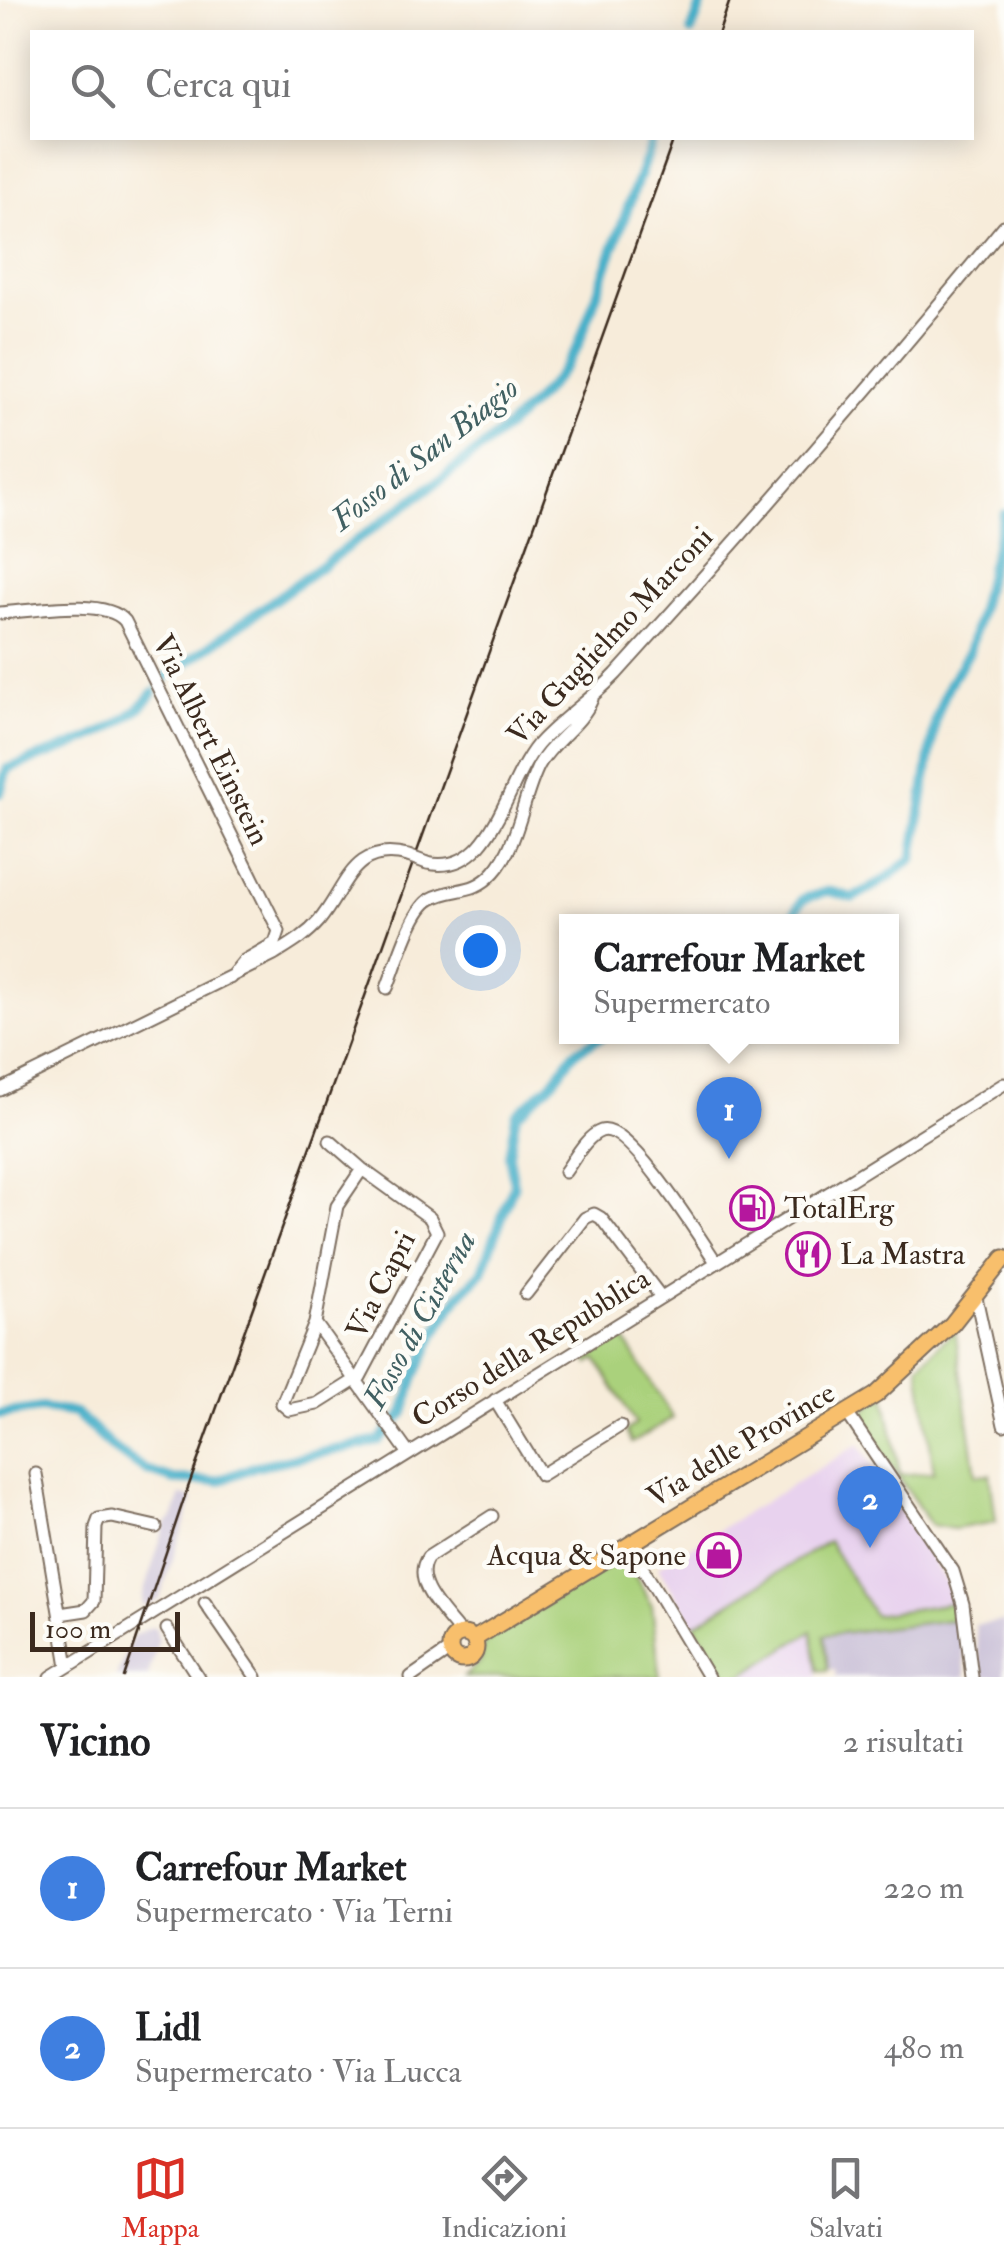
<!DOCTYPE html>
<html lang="it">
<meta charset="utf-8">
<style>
body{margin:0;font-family:"IM FELL Double Pica",serif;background:#f6f6f6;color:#202124}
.scale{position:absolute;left:30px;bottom:25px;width:150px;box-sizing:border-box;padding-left:10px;border:5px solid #3b2a1e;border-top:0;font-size:28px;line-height:35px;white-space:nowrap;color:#3b2a1e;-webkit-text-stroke:8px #fdfcf7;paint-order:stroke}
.you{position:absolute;left:480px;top:950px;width:35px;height:35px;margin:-25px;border:8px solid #fff;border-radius:50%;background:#1a73e8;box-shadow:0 0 0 15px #1a73e833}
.badge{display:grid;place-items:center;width:65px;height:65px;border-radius:50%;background:#d93025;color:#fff;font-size:32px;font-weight:700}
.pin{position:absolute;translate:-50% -82px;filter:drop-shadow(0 2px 5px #0008)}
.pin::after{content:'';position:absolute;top:52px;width:35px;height:30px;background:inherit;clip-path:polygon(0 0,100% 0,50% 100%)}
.popup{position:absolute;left:559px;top:914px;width:340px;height:130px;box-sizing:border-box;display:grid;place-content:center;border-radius:0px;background:#fff;filter:drop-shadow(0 2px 8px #0005);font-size:32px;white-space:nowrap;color:#757577}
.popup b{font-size:38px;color:#202124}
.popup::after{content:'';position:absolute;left:50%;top:100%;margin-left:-20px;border:20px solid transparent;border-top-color:#fff}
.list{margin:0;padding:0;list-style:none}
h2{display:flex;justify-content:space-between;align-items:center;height:130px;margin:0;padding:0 40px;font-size:42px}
h2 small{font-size:32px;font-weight:400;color:#757577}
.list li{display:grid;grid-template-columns:65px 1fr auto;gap:30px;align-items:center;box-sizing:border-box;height:160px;padding:0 40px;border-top:2px solid #e0e0e0}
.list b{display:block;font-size:38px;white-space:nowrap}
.list p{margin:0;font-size:32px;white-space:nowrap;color:#757577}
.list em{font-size:32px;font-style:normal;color:#757577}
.icon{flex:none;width:55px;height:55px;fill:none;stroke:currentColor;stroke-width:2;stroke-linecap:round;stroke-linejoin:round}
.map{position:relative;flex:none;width:1004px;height:1677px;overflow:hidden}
.search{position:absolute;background:#fff;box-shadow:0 5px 25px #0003;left:30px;right:30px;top:30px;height:110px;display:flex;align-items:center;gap:25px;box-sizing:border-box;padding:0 35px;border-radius:0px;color:#757577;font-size:38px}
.sheet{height:450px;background:#fff}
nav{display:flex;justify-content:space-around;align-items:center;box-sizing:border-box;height:140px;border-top:2px solid #e0e0e0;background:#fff;font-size:28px;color:#757577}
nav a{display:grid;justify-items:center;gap:5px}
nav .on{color:#d93025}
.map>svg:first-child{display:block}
.built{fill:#e8d2ee}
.industrial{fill:#c9bfd7}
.green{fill:#aad17b;stroke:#727e4c;stroke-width:2.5}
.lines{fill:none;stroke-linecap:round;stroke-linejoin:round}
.canal{stroke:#4ab0c9;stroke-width:10}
.minor-casing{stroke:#7d6e60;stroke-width:15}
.major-casing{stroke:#7d6e60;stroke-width:19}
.minor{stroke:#fff;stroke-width:11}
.major{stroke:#f8bf6c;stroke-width:15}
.rail{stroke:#3b2a1e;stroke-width:2.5}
.minor-bridge-casing{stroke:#7d6e60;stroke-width:15;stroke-linecap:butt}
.minor-bridge{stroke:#fff;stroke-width:11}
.labels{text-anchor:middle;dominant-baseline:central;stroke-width:9;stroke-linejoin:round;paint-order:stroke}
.street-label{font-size:30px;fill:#3b2a1e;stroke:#fdfcf7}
.poi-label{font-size:30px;fill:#3b2a1e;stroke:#fdfcf7;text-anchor:start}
.water-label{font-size:32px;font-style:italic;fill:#416062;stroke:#fdfcf7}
</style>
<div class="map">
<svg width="1004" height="1677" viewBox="0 0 1004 1677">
<rect width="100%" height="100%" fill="#fdfcf7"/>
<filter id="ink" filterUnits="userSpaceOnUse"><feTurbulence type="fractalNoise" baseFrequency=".01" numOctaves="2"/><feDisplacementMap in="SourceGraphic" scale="20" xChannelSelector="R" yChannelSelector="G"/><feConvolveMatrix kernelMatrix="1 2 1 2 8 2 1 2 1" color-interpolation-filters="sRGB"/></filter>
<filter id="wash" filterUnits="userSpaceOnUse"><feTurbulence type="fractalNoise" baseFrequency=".0048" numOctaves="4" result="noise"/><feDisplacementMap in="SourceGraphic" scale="40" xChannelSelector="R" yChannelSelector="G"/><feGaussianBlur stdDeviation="2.25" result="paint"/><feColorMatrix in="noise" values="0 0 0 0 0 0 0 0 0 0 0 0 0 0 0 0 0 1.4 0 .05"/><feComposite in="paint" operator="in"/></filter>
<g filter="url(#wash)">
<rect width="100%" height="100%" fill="#f7ecda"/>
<path class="built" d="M 859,1444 L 958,1602 L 874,1615 L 828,1542 L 694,1625 L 658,1567 Z
M 813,1630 L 818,1677 L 740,1677 Z"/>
<path class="industrial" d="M 181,1495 L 193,1499 L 159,1600 L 142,1607 L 142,1597 L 166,1523 L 173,1518 Z
M 959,1619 L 966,1677 L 836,1677 L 835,1669 L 828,1670 L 824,1635 Z
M 1004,1621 L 1004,1677 L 981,1677 L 975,1625 Z
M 151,1627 L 156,1628 L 158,1641 L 148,1677 L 116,1677 L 133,1636 Z"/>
<path class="green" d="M 955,1329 L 976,1475 L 990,1474 L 996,1522 L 954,1529 L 931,1525 L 862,1423 C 861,1408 874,1402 885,1394 L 900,1475 L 934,1472 L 919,1366 Z
M 623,1337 L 673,1418 L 632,1443 L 626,1431 L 636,1424 L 596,1359 L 589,1363 L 587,1359 Z
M 828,1541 L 874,1615 L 958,1602 L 959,1619 L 824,1635 L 828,1670 L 818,1671 L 812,1631 L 740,1677 L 727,1677 L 694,1625 Z
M 616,1562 L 627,1562 L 652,1605 L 660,1677 L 464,1677 L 481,1661 L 484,1646 L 491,1637 Z"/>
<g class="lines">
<path class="canal" d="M 691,32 L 703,0
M 160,684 L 167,676 C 241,625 313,572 386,519 C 446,475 543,411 578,346 L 653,138
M 0,793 L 7,769 C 56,750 121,735 153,693
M 789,922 L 803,899 L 829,891 L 853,898 L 886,879 L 913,858 L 936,718 L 948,686 L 969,652 L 1004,514
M 0,1414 L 42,1408 L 75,1413 L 115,1450 L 147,1471 L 174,1480 L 218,1481 L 256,1466 L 379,1441 L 404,1413 L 415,1377 L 434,1335 L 459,1296 L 482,1272 L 514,1184 L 509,1155 L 516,1115 L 552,1083 L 575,1052 L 603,1036"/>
</g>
</g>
<g filter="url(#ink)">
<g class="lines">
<g class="minor-casing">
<path id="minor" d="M 0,613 C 31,611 105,597 125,621 L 279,931 L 275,943 L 244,961 L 230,978
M 427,863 C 495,878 505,777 542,740 C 565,716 593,698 616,674 C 749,528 879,378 1004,226
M 387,988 C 396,966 412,909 431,899 C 454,886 473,896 494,872 C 519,844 522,798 539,765 C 553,740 581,726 592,699
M 0,1090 L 274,955 C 290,945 306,936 319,921 C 347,887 352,842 408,856
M 330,1141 L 362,1169 L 430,1218 L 437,1232 L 360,1377 L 317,1404 L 289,1410 L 282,1404 L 315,1323 L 337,1206 L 362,1169
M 565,1172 C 574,1160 586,1136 601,1131 C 628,1121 701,1240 716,1262
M 526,1294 L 585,1218 L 594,1214 L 601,1218 L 661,1297
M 976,1297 L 1004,1425
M 315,1323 L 409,1454
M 495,1400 L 541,1475 L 620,1426
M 847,1413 L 953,1571 L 963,1604 L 972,1677
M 36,1474 L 68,1666
M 629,1545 L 708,1677
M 205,1603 L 256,1677
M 60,1614 L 86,1610 L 94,1601 L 96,1527 L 99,1519 L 112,1517 L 156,1527
M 167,1629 L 198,1677
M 461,1634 C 445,1613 410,1582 428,1557 L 492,1516
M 51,1677 L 1004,1084
M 411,1677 L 450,1650"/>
</g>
<g class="major-casing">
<path id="major" d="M450 1647a13 13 0 1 1 26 0a13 13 0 1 1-26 0Z
M 474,1639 L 876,1395 L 952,1324 L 1004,1258"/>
</g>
<use href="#minor" class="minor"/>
<use href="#major" class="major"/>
<path class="rail" d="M 719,32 L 730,0
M 124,1677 L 185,1496 L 674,138"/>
<g class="minor-bridge-casing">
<path id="minor-bridge" d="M 408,856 L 427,863"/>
</g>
<use href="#minor-bridge" class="minor-bridge"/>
</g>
</g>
<defs>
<g id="fuel-ring" transform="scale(2.25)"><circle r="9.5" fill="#fdfcf7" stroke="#b5179e" stroke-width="1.5"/><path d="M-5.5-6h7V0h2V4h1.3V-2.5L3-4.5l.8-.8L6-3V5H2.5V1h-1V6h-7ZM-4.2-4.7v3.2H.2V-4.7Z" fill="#b5179e"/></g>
<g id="restaurant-ring" transform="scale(2.25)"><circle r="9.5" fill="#fdfcf7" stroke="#b5179e" stroke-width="1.5"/><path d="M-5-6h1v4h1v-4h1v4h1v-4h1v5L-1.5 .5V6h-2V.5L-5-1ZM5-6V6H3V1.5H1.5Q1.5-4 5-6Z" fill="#b5179e"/></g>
<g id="shop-ring" transform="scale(2.25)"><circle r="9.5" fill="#fdfcf7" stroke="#b5179e" stroke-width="1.5"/><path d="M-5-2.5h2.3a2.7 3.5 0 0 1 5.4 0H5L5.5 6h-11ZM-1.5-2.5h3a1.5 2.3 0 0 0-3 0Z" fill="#b5179e"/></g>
</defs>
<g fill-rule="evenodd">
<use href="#fuel-ring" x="752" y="1208"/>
<use href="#restaurant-ring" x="808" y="1254"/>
<use href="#shop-ring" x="719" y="1555"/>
</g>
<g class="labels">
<g class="street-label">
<text transform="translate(610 636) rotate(-47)">Via Guglielmo Marconi</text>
<text transform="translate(211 740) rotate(64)">Via Albert Einstein</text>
<text transform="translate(381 1285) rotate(-63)">Via Capri</text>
<text transform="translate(531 1348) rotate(-32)">Corso della Repubblica</text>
<text transform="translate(741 1445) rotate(-31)">Via delle Province</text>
</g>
<g class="poi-label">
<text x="784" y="1208">TotalErg</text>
<text x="840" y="1254">La Mastra</text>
<text x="686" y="1555" text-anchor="end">Acqua &amp; Sapone</text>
</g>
<g class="water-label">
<text transform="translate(425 454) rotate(-38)">Fosso di San Biagio</text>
<text transform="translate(420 1320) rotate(-61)">Fosso di Cisterna</text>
</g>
</g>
</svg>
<div class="scale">100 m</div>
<div class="you"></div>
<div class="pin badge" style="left:729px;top:1159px;background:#3f7fe0">1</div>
<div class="popup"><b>Carrefour Market</b>Supermercato</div>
<div class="pin badge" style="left:870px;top:1548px;background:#3f7fe0">2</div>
<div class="search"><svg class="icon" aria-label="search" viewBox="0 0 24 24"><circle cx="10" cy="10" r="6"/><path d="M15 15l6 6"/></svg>Cerca qui</div>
</div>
<section class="sheet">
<h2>Vicino<small>2 risultati</small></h2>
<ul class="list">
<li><span class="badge" style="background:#3f7fe0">1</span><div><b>Carrefour Market</b><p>Supermercato · Via Terni</p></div><em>220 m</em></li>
<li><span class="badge" style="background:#3f7fe0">2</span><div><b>Lidl</b><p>Supermercato · Via Lucca</p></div><em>480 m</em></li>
</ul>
</section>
<nav>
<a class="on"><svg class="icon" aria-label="map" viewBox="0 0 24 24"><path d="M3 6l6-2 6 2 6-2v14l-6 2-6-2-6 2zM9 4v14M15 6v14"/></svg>Mappa</a>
<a><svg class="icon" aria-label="directions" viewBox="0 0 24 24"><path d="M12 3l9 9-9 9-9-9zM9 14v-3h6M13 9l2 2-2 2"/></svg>Indicazioni</a>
<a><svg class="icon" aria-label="saved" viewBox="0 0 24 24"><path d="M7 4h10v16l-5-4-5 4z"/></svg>Salvati</a>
</nav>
